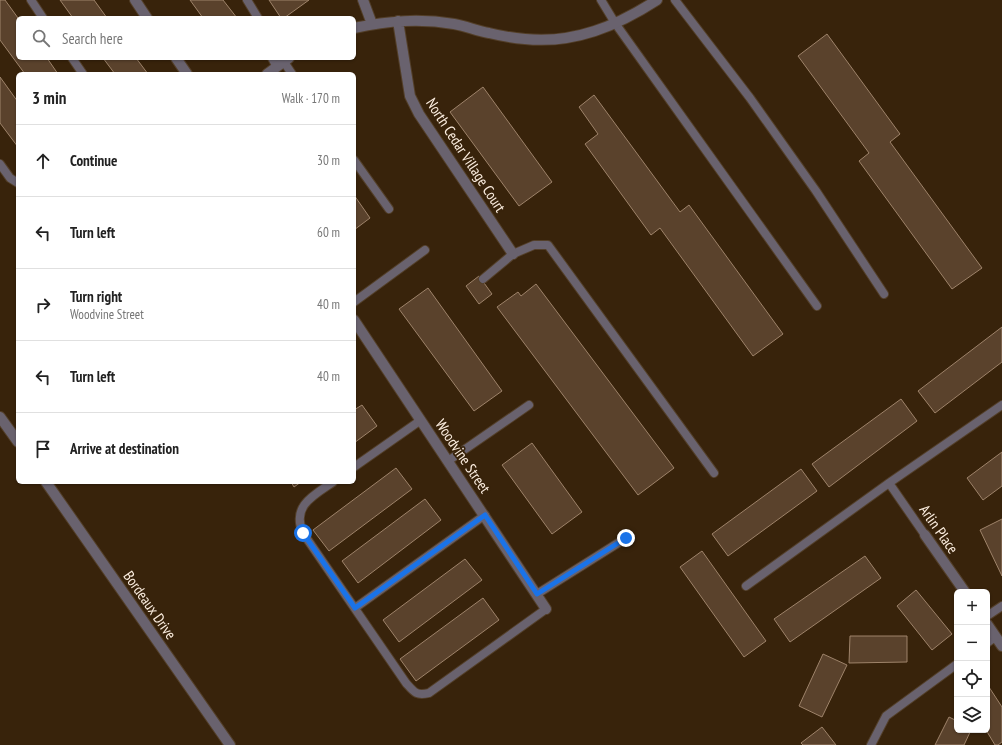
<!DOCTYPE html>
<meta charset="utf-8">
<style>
body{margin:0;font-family:"PT Sans Narrow",sans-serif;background:#f2f2f2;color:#222}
.controls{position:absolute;right:12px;bottom:12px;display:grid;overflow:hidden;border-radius:6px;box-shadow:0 1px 3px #0004}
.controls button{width:36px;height:36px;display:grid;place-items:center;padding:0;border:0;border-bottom:1px solid #e0e0e0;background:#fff;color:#222;font:20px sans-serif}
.stop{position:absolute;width:12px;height:12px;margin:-9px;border:3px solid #1a73e8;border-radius:50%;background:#fff}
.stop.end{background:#1a73e8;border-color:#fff;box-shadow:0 1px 4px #0008}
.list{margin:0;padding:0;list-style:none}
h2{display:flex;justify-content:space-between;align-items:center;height:52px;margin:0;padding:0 16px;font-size:17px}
h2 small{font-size:13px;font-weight:400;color:#767676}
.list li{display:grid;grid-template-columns:26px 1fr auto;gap:12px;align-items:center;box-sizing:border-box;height:72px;padding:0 16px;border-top:1px solid #e0e0e0}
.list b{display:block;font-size:15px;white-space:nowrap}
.list p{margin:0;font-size:13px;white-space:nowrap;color:#767676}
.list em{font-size:13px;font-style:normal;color:#767676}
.icon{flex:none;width:22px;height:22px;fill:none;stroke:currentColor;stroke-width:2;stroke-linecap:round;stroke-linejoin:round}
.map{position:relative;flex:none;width:1002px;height:745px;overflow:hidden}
.search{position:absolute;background:#fff;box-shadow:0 1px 3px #0004;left:16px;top:16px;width:340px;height:44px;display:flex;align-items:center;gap:10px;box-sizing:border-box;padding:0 14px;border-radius:6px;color:#767676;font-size:15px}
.panel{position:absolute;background:#fff;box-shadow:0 1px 3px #0004;left:16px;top:72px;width:340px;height:412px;border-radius:6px}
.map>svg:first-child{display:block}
.building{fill:#5a422c;stroke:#9e836a}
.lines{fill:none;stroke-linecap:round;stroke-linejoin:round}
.lane-casing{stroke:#533f29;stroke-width:10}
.street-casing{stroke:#533f29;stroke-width:12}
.lane{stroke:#69626e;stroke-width:8}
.street{stroke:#69626e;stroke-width:10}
.route{stroke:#1a73e8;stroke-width:5}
.labels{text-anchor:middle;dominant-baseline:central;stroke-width:3.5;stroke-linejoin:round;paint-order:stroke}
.street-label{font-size:15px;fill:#fceee0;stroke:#38230b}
</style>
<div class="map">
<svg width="1002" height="745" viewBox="0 0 1002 745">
<rect width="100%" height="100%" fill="#38230b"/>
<path class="building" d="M 0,0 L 5,0 L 18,18 L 18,58 L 47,58 L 58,74 L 25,74 L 0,40 Z
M 60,0 L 94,0 L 107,18 L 73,18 Z
M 190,0 L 223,0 L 237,18 L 203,18 Z
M 269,0 L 309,0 L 284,18 L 281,18 Z
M 827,34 L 900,134 L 890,142 L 982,268 L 952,289 L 859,161 L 869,153 L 798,56 Z
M 103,58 L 136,58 L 148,74 L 115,74 Z
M 0,77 L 18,102 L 18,147 L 0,123 Z
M 483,87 L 552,182 L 519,206 L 450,112 Z
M 594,95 L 680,212 L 689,205 L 783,334 L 753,356 L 660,228 L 651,235 L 585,144 L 598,134 L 579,107 Z
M 354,195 L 370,218 L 354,230 Z
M 479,276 L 492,294 L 479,304 L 466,286 Z
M 536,284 L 674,468 L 638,495 L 497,307 L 518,292 L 521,296 Z
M 428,288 L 502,391 L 474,411 L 399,309 Z
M 1002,327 L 1002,362 L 935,413 L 918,391 Z
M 901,399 L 917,421 L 829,487 L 812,464 Z
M 362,405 L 377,426 L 354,443 L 354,410 Z
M 532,443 L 582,512 L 552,534 L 502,465 Z
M 1002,452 L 1002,486 L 983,500 L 967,478 Z
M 396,468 L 412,489 L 329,551 L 313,530 Z
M 801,469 L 817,491 L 728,556 L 712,534 Z
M 291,482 L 301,482 L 294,487 Z
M 425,499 L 441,520 L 358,583 L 342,561 Z
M 1002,519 L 1002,576 L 980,530 Z
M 702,551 L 766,641 L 744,657 L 680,567 Z
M 865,556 L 881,578 L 790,642 L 774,619 Z
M 465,559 L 482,580 L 399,642 L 383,620 Z
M 916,590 L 952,634 L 932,650 L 897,606 Z
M 483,598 L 499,620 L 416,681 L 400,659 Z
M 850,636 L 907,636 L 907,662 L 849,663 Z
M 823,654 L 847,665 L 822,717 L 799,706 Z
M 987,684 L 1002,707 L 1002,742 L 998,745 L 995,745 L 986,730 L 987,730 Z
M 949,717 L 957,721 L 957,730 L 971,730 L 964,745 L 935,745 Z
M 822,727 L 836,745 L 803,745 L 801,743 Z"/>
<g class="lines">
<g class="lane-casing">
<path id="lane" d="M 31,0 L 43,18
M 247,0 L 258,18
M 601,0 L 615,23 L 817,306
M 675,0 L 750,98 L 816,191 L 884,294
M 72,58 L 83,74
M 272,58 L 277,67
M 284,62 L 292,74
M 354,160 L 389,209
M 0,164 L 10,178 L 18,183
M 483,279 L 513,254 L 534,245 L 548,245 L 714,473
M 354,302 L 425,250
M 448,461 L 529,405
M 354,467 L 421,420
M 333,482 C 314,495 291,506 303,533 L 406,683 C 414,692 416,696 429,693 L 546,609
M 889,483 L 925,535
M 746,586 L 889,483 L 1002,405
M 537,594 L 626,538
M 355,608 L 485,515
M 987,616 L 1002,606
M 987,643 L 995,637
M 871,745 L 886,716 L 957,664"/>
</g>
<g class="street-casing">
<path id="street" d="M 135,0 L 147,18
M 363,0 L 372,24
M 398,21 L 410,96 L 419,114 L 513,254
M 354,28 C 388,21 419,18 454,24 C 466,26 477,31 489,33 C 501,36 513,38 525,39 C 574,44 617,26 657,0
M 176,58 L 187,74
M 267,74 L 289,58
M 354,320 L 546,609
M 0,417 L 18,442
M 46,482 L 230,745
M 925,535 L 965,592
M 987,624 L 1002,646"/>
</g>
<use href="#lane" class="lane"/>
<use href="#street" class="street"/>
</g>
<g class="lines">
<path class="route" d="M 303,533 L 355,608 L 485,515 L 537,594 L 626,538"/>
</g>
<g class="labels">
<g class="street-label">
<text transform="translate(466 155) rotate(57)">North Cedar Village Court</text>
<text transform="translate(463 456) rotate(56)">Woodvine Street</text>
<text transform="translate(939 529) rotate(55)">Arlin Place</text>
<text transform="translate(150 605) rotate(55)">Bordeaux Drive</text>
</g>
</g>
</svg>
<div class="controls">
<button>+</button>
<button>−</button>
<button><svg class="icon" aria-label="locate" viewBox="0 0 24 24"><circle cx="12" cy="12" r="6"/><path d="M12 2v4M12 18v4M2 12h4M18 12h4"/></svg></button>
<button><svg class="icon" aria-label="layers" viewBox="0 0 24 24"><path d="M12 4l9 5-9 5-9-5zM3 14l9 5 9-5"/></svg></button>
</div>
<div class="stop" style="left:303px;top:533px"></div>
<div class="stop end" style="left:626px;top:538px"></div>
<div class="search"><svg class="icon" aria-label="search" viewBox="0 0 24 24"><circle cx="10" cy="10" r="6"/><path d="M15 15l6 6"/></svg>Search here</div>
<section class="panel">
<h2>3 min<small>Walk · 170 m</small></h2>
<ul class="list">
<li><svg class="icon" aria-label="ahead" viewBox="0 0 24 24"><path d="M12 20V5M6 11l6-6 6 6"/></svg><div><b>Continue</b></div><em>30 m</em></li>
<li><svg class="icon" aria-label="left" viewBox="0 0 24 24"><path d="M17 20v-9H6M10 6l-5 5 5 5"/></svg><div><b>Turn left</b></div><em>60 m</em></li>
<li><svg class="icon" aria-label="right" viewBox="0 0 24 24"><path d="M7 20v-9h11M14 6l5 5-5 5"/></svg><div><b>Turn right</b><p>Woodvine Street</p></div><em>40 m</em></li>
<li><svg class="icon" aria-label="left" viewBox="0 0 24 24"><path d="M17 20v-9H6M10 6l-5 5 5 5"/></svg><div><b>Turn left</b></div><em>40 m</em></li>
<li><svg class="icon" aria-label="arrive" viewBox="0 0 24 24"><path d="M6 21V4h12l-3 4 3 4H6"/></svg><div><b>Arrive at destination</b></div></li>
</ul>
</section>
</div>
